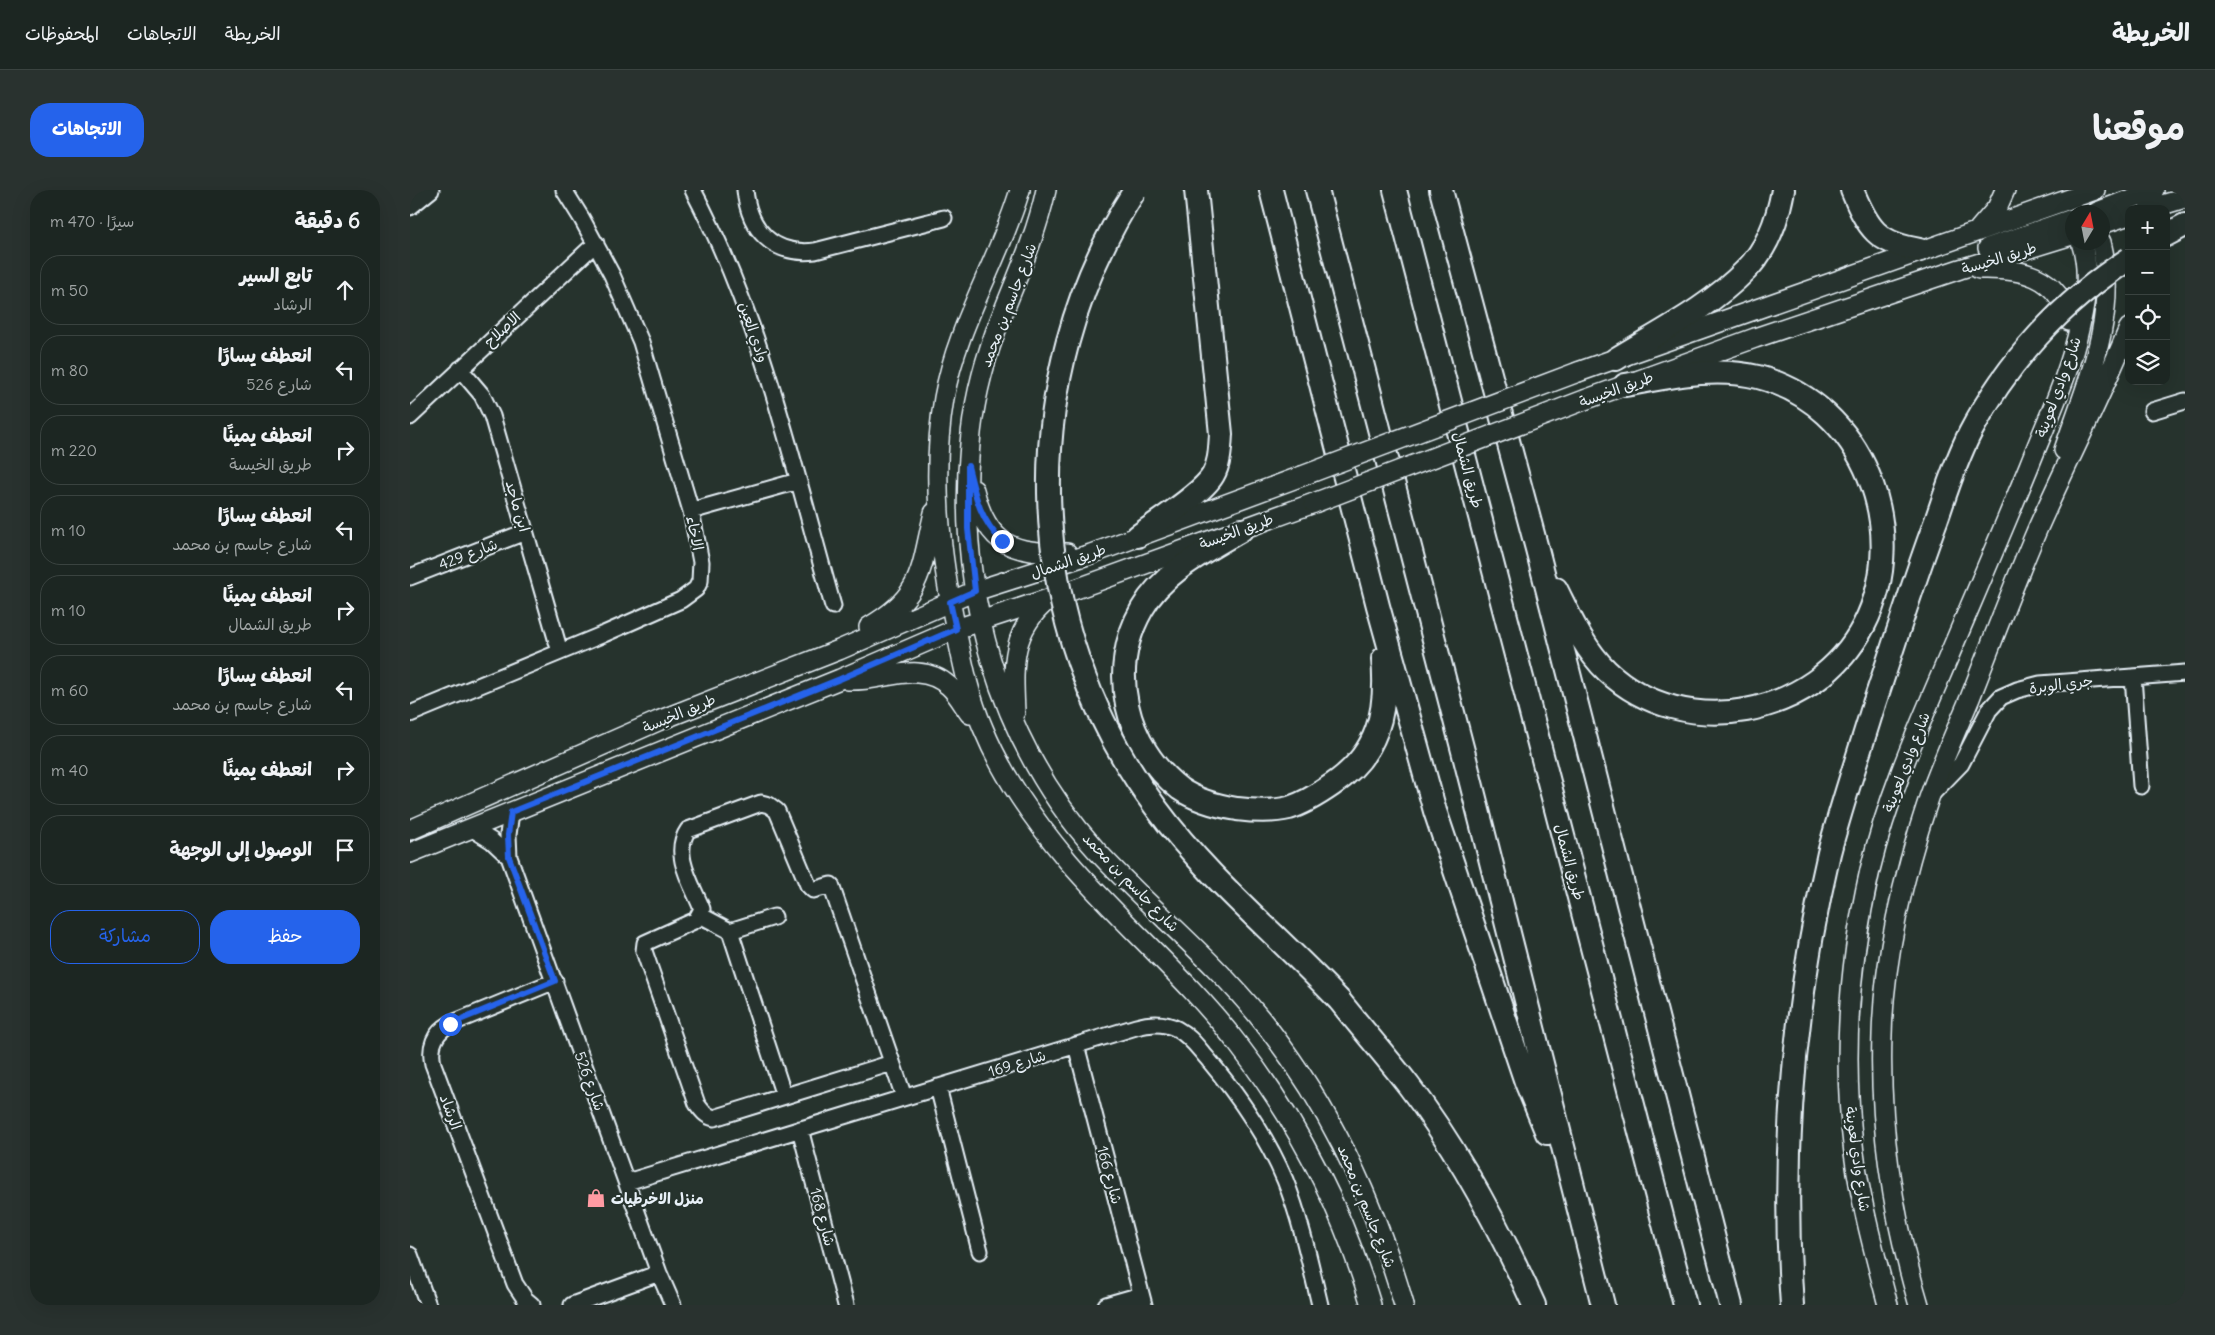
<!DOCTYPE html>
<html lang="ar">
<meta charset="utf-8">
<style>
body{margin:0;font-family:Delius,"Playpen Sans Arabic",sans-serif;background:#29322f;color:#f1f3f6;direction:rtl}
.controls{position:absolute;right:15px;top:15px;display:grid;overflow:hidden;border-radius:10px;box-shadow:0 5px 20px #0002}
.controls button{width:45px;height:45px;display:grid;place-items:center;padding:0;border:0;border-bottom:1px solid #3a4340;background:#1c2622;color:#f1f3f6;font:25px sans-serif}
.compass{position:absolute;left:1655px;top:15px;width:45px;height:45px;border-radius:50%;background:#1c2622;box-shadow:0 5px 20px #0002;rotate:10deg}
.stop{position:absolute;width:15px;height:15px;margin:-11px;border:4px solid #2563eb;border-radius:50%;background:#fff}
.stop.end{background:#2563eb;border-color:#fff;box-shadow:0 1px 5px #0008}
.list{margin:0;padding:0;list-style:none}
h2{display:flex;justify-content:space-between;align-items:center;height:65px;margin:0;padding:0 20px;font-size:21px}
h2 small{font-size:16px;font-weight:400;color:#a0a5a5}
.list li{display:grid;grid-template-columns:32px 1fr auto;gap:15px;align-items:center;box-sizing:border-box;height:70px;margin:0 10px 10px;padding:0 10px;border:1px solid #3a4340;border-radius:20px}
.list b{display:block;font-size:19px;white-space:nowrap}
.list p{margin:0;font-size:16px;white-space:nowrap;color:#a0a5a5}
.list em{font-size:16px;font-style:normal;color:#a0a5a5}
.actions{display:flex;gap:10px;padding:15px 20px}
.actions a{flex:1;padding:11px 0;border:1px solid #2563eb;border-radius:20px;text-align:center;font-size:18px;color:#2563eb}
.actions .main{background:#2563eb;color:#fff}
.icon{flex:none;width:28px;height:28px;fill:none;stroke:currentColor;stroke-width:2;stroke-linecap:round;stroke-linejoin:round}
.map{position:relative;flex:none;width:1775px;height:1115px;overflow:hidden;direction:ltr;border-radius:20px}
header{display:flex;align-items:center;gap:30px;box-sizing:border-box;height:70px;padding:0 25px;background:#1c2622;border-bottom:1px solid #3a4340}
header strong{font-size:24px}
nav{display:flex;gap:28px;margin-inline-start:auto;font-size:18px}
.intro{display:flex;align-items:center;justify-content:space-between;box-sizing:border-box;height:120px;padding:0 30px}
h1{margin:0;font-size:35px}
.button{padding:12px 22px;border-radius:20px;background:#2563eb;color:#fff;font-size:18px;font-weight:700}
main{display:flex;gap:30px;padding:0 30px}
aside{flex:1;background:#1c2622;border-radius:20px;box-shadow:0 5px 20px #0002}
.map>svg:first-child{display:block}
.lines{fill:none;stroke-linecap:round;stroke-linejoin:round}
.minor-casing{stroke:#e8f1f8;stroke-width:19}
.major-casing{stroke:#e8f1f8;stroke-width:22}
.highway-casing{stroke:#e8f1f8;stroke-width:26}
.minor{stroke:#26332d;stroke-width:15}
.major{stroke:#26332d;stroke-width:19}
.highway{stroke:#26332d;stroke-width:22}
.major-bridge-casing{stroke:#e8f1f8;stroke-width:22;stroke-linecap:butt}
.highway-bridge-casing{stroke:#e8f1f8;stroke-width:26;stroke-linecap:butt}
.major-bridge{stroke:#26332d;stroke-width:19}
.highway-bridge{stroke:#26332d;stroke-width:22}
.route{stroke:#2563eb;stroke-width:6}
.labels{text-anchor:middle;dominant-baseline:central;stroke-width:4.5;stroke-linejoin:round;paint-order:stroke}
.street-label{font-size:15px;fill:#e8f1f8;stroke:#26332d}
.poi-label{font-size:15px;font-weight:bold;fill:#e8f1f8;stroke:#26332d;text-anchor:start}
</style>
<header>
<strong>الخريطة</strong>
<nav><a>الخريطة</a><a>الاتجاهات</a><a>المحفوظات</a></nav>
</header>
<div class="intro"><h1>موقعنا</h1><a class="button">الاتجاهات</a></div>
<main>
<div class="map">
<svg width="1775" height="1115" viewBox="0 0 1775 1115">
<rect width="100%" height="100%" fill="#26332d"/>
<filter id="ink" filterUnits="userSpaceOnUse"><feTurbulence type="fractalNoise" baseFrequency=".02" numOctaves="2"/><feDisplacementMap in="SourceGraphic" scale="10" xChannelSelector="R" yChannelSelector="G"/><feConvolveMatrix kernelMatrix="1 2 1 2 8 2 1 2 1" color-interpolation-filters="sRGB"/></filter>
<g filter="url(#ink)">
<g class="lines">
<g class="minor-casing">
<path id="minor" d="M 283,0 C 352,131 383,275 423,416
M 335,0 C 339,40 363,66 405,61 L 534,28
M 0,17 L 21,0
M 50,179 L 72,205 L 82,226 L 150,462
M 1742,221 L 1775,211
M 0,227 L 186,53
M 281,321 L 388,291
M 0,387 L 115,342
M 1723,487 L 1731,596
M 0,524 L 194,444 L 271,410 L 286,399 L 290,391 L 291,372 L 281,321 L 231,152 L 202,85 L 172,29 L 154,0
M 1520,606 L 1551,574 L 1579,520 L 1591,507 L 1607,500 L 1630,494 L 1775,483
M 101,622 L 98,645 L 99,667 L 249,1083 L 263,1115
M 61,638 L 82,651 L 99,667
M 290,725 L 320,741 L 374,906
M 320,741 L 364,727
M 666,855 L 734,1115
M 482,873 L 304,928 C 296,926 292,921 287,914 L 234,761 L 235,753 L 286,730 L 292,719 C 283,696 261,664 278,640 L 351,613 L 359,615 L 367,621 L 398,695 L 403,700 L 421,695 L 494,907
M 528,897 L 570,1061
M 390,939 L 436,1115
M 217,992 L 726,837 C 740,833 754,832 767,839 C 780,846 788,858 797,868 C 828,905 856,945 875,990 C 891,1030 900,1073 910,1115
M 0,1065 L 18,1115
M 122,1115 L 115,1109 L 105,1094 L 23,874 C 19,857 24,843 40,834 L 145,791
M 162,1115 L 249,1083
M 696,1115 L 731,1105"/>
</g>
<g class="major-casing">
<path id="major" d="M 610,0 C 589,71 547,134 534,208 C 521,285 530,364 546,440 C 553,474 559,506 573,538 C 593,587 624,630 658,671 C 713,735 779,789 830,857 C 890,935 933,1021 961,1115
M 636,0 C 625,51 603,95 585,143 C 572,179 563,216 560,254 C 546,398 588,551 686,660 C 739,718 801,767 850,828 C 919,913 964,1010 994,1115
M 1739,19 L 1775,8
M 1687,22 L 1744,0
M 1692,34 L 1719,25
M 1569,39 L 1587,18 L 1595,0
M 1578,58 L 1662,29
M 1569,79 C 1610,78 1648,84 1659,131
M 1168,182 L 1685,0
M 1177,209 L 1345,148 L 1550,79 L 1662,45
M 1654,260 C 1677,193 1709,124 1691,52
M 564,300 C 578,357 603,363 657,363
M 459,437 C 514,405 510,380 524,323
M 438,490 C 473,492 509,469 539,496 C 548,504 553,515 560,524
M 605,522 C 603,477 600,441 638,410
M 0,640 L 248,531 L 429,460 L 565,401 L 681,364 L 892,286
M 0,663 L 430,489 L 546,439 L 641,408 L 904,313
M 1478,1115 C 1465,1065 1451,1014 1444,963 C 1432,869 1439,772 1460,680 C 1476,613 1503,550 1530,487 C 1560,416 1590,347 1619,276 C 1637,230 1660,183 1670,135 C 1676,108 1680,79 1671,52
M 1509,1115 C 1483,1028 1469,936 1472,845 C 1474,766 1494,683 1519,608 C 1531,574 1546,541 1560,508 C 1582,452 1603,396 1627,340 C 1657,272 1691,207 1719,138"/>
</g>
<g class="highway-casing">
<path id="highway" d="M 861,0 L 968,416 L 1025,621 L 1116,892 L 1137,943
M 907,0 L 1053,561 L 1193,1115
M 985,0 L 1275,1115
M 1031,0 L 1127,359 L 1321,1115
M 1442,0 C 1458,39 1467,53 1510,60
M 1756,45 L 1775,35
M 1206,169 C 1250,142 1300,117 1336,80 C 1357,59 1368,28 1373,0
M 831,340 C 796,361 753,382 732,419 C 697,480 715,556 770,599 C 786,610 808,616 827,619 C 843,621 863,622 879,618 C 895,613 909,604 922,595 C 968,564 978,522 973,469
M 728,346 C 747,332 792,304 803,285 C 810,273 810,258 811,244 L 786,0
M 1146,399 C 1160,427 1174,459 1197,481 C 1274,553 1406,528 1454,435 C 1502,341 1454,214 1348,187 C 1303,176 1260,187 1215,195
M 929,810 C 952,839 977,867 999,896 C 1050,963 1090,1039 1124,1115
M 1382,1115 C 1371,963 1384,812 1419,663 C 1432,613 1449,564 1464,514"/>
</g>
<use href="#minor" class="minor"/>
<use href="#major" class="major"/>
<use href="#highway" class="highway"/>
<g class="major-bridge-casing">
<path id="major-bridge" d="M 892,286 L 1168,182
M 904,313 L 1177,209"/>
</g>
<g class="highway-bridge-casing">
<path id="highway-bridge" d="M 725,0 C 603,190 611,437 747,619 C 799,690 869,746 929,810
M 1464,514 C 1485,452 1504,389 1527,328 C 1537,299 1546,270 1560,243 C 1597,172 1652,112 1719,69"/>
</g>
<use href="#major-bridge" class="major-bridge"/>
<use href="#highway-bridge" class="highway-bridge"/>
</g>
</g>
<g class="lines" filter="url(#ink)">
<path class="route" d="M 40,834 L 145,791 L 99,667 L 98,645 L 101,622 L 430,489 L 546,439 L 540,412 L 565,401 L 558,339 L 558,276 C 565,305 570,330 592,351"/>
</g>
<defs>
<g id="shop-bare" transform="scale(1.5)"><path d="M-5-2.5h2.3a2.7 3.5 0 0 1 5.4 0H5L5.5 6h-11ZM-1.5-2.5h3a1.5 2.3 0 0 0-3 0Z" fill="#ff9aa2" stroke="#26332d" stroke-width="2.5" paint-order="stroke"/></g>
</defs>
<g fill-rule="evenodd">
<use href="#shop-bare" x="186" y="1008"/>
</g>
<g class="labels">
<g class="street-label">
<text transform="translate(1589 68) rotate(-17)">طريق الخيسة</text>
<text transform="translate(598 115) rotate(-69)">شارع جاسم بن محمد</text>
<text transform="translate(92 139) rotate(-43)">الاصلاح</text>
<text transform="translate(344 142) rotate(71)">وادي العين</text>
<text transform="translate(1648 197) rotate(-70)">شارع وادي لعوينة</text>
<text transform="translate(1206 199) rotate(-20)">طريق الخيسة</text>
<text transform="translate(1058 280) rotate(75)">طريق الشمال</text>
<text transform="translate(108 316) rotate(74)">ابن ماجد</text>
<text transform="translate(826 341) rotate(-20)">طريق الخيسة</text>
<text transform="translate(285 343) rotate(78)">الاخاء</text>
<text transform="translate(58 364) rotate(-21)">شارع 429</text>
<text transform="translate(658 371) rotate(-19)">طريق الشمال</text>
<text transform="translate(1651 494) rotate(-7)">جري الوبرة</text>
<text transform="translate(269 523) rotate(-23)">طريق الخيسة</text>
<text transform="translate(1496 572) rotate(-69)">شارع وادي لعوينة</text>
<text transform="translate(1160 672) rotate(75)">طريق الشمال</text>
<text transform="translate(721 692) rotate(46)">شارع جاسم بن محمد</text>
<text transform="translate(607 873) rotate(-17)">شارع 169</text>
<text transform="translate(180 891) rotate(70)">شارع 526</text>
<text transform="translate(41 922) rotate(70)">الرشاد</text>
<text transform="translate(1448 969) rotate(82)">شارع وادي لعوينة</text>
<text transform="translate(700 985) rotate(75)">شارع 166</text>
<text transform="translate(957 1016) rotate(68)">شارع جاسم بن محمد</text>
<text transform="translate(413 1027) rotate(75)">شارع 168</text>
</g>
<g class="poi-label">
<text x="201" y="1008">منزل الاخرطيات</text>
</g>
</g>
</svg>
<div class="controls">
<button>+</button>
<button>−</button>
<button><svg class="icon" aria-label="locate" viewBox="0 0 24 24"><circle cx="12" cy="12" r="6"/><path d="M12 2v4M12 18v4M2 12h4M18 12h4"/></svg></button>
<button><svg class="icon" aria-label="layers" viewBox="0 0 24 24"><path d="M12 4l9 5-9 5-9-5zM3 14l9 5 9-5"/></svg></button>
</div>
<svg class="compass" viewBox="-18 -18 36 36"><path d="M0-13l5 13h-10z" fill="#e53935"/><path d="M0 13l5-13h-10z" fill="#a0a5a5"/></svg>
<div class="stop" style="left:40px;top:834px"></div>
<div class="stop end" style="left:592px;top:351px"></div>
</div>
<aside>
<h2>6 دقيقة<small>سيرًا · 470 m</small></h2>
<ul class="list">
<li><svg class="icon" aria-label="ahead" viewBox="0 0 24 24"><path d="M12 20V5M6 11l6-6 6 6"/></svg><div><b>تابع السير</b><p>الرشاد</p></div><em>50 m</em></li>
<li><svg class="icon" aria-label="left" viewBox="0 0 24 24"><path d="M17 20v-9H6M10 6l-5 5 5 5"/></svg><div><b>انعطف يسارًا</b><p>شارع 526</p></div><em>80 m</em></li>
<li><svg class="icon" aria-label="right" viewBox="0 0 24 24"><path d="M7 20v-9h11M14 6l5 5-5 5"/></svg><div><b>انعطف يمينًا</b><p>طريق الخيسة</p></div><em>220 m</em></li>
<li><svg class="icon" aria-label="left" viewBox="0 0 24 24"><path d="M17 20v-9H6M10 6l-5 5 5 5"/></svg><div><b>انعطف يسارًا</b><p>شارع جاسم بن محمد</p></div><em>10 m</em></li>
<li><svg class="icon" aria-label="right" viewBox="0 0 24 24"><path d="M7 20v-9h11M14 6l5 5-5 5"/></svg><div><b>انعطف يمينًا</b><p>طريق الشمال</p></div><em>10 m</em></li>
<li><svg class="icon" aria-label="left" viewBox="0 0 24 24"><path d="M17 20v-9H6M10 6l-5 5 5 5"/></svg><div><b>انعطف يسارًا</b><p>شارع جاسم بن محمد</p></div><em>60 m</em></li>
<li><svg class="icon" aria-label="right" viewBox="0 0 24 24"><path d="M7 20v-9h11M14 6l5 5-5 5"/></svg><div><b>انعطف يمينًا</b></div><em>40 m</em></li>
<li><svg class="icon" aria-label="arrive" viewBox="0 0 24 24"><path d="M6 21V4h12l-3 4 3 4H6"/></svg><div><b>الوصول إلى الوجهة</b></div></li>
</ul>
<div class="actions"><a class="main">حفظ</a><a>مشاركة</a></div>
</aside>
</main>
